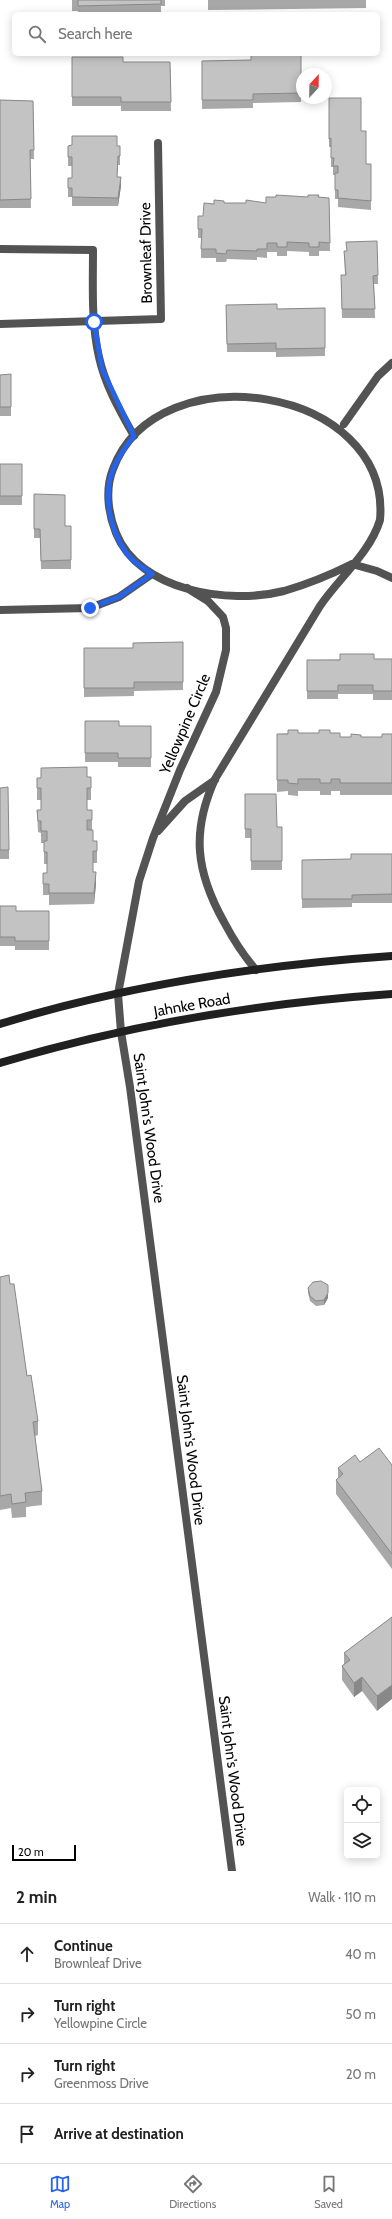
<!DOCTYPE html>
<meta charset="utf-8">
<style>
body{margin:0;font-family:Cabin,sans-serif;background:#f2f2f2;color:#222}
.controls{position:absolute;right:12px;bottom:12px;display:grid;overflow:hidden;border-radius:6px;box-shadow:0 2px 10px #0003}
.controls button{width:36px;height:36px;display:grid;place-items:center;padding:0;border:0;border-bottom:1px solid #e0e0e0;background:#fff;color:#222;font:20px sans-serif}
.compass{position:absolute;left:296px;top:68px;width:36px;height:36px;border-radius:50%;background:#fff;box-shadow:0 2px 10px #0003;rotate:22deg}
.scale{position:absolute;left:12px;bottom:10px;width:64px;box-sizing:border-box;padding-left:4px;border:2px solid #000;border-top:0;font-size:11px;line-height:14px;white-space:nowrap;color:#000;-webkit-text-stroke:3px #fff;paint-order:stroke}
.stop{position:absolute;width:12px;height:12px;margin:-9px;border:3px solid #2563eb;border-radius:50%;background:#fff}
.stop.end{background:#2563eb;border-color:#fff;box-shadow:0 1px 4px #0008}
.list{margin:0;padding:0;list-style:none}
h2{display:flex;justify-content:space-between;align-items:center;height:52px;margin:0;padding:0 16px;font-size:17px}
h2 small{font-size:13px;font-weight:400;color:#767676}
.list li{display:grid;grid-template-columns:26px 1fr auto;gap:12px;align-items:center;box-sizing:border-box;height:60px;padding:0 16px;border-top:1px solid #e0e0e0}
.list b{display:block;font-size:15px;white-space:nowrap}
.list p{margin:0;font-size:13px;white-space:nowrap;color:#767676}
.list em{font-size:13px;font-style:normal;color:#767676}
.icon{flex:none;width:22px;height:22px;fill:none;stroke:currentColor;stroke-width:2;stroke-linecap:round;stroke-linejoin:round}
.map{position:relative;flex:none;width:392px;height:1871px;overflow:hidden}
.search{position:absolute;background:#fff;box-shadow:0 2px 10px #0003;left:12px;right:12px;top:12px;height:44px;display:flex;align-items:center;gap:10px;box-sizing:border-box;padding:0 14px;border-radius:6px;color:#767676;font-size:15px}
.sheet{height:292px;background:#fff}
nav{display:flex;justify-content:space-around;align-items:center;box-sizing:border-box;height:56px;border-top:1px solid #e0e0e0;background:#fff;font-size:11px;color:#767676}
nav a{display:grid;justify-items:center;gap:2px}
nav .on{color:#2563eb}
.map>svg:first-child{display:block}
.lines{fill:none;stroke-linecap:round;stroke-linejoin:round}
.minor{stroke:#535353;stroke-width:8}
.secondary{stroke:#202020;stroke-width:8}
.wall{fill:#a8a8a8}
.shaded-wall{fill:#888}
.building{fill:#c3c3c3;stroke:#888}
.route{stroke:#2563eb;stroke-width:5}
.labels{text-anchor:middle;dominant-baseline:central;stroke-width:3;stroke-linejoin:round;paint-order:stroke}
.street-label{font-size:15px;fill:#000;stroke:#fff}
</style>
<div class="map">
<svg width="392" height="1871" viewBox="0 0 392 1871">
<rect width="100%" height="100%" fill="#fff"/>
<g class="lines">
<path class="minor" d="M 0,249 L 93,250 C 93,285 91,323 99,357 C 105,385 120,411 134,436
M 0,324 L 161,319 L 158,143
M 344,424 L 378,376 L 392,363
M 352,564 L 377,571 L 392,578
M 187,588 L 208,601 L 223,617 L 226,628 L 226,650 L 216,692 L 180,770 L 153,838 L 139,881 L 118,994 L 121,1032 L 130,1087 L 232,1871
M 0,610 L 90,608 L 119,597 L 152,574
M 158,831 L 185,801 L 215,780
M 256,970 C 243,955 233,939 224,922 C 196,872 191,832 215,779 L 320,606 C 339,578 370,553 380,520 C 392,386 157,350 113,469 C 105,489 108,513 116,533 C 139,591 229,605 284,591 C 308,584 330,575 352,564"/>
<path class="secondary" d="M 0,1024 C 127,985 260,965 392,956
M 0,1063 C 127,1025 260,1003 392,994"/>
</g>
<path class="wall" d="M 72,0 L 165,0 L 165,6 L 161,6 L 161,14 L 78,14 L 78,11 L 72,11 Z
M 208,0 L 366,0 L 366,8 L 208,10 Z
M 301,54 L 301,102 L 253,103 L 253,108 L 202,109 L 202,61 L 251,60 Z
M 72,57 L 123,62 L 170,62 L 171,111 L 121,111 L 121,106 L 72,106 Z
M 329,98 L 361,131 L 366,164 L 371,164 L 371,210 L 338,207 L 338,199 L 335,199 L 335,175 L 333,175 L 333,167 L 331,167 L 331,147 L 329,147 Z
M 0,100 L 33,101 L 34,159 L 30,159 L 31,208 L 0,208 Z
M 117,146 L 120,146 L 120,165 L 118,165 L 117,177 L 121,186 L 118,206 L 72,206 L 72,197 L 68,197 L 68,178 L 72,178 L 72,166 L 68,166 L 68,157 Z
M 308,197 L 329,198 L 330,251 L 319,251 L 319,256 L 309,256 L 309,252 L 287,251 L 287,256 L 277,256 L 277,252 L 267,252 L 267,258 L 257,257 L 257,260 L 227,259 L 226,262 L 216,262 L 216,258 L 201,258 L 201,238 L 198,238 L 198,229 L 203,216 L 224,203 L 266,203 Z
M 344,251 L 378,275 L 378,284 L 374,284 L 375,318 L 342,318 L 341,284 L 345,275 Z
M 226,305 L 277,309 L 325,308 L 325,356 L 276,357 L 276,352 L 227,352 Z
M 0,375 L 11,407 L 11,416 L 0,416 Z
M 0,464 L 22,464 L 22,505 L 0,505 Z
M 34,494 L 65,526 L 71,526 L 71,569 L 41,569 L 40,538 L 34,538 Z
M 183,642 L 183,690 L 134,691 L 134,696 L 84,697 L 84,648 L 133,648 Z
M 374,659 L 392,659 L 392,700 L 373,700 L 373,694 L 338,694 L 338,699 L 307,699 L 307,660 Z
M 85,721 L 119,726 L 151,726 L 151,767 L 118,767 L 118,762 L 85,762 Z
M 298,733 L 330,733 L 340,737 L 382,737 L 392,734 L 392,795 L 340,795 L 340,791 L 331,791 L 331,795 L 320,795 L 320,791 L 298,791 L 298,796 L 288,795 L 288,791 L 277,792 L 277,734 Z
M 87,777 L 91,788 L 91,800 L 87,800 L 87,810 L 92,810 L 92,830 L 93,841 L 97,841 L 97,863 L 93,863 L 93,872 L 96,884 L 94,904 L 49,905 L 49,895 L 43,895 L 43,873 L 47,873 L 47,864 L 44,864 L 44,843 L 41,843 L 41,833 L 38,832 L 37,810 L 41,810 L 41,800 L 37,800 L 37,778 Z
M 0,788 L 9,850 L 9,859 L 0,859 Z
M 245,794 L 277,827 L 282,827 L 282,870 L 251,870 L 251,838 L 245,838 Z
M 392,854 L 392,903 L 352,903 L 352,907 L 302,908 L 302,860 L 351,859 Z
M 0,906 L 16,911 L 49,911 L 49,950 L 15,950 L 15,946 L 0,946 Z
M 0,1277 L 10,1284 L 27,1376 L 38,1421 L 38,1435 L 35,1436 L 42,1491 L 42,1505 L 26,1507 L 26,1517 L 12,1518 L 11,1508 L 0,1510 Z
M 308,1288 L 328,1298 L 324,1305 L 316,1306 L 310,1301 L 308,1293 Z
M 360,1462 L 392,1465 L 392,1569 L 336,1494 L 336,1480 L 338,1479 L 338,1468 Z
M 392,1617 L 377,1711 L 362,1691 L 354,1697 L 342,1680 L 342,1666 L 344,1664 L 344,1653 Z"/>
<path class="shaded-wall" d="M 121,177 L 121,186 L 118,206 L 118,198 Z
M 96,872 L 96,884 L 94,904 L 94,893 Z
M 328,1293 L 328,1298 L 324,1305 L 324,1300 Z
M 362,1677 L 362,1691 L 354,1697 L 354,1683 Z
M 392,1685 L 392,1699 L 377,1711 L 377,1696 Z"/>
<path class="building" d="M 78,0 L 161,0 L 161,4 L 78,6 Z
M 283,54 L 301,54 L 301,93 L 253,94 L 253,100 L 202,100 L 202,61 L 251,60 L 251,55 Z
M 72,57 L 123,57 L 123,62 L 170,62 L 171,102 L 121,102 L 121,97 L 72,97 Z
M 329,98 L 361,98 L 361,131 L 366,131 L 366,164 L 371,164 L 371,201 L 338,198 L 338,190 L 335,190 L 335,173 L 338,173 L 338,166 L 333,166 L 334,158 L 331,158 L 331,138 L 329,139 Z
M 0,100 L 33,101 L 34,150 L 30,150 L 31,199 L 0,200 Z
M 72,136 L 117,136 L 117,146 L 120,146 L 120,156 L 118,156 L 117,177 L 121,177 L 118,198 L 72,197 L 72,188 L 68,188 L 68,178 L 72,178 L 72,157 L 68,157 L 68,146 L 72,145 Z
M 276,195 L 308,197 L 308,195 L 319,195 L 318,197 L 329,198 L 330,243 L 319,242 L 319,247 L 309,247 L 309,243 L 287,242 L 287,247 L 277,247 L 277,243 L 267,243 L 267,249 L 257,249 L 257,251 L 227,250 L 226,254 L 216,253 L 216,249 L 201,249 L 202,229 L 198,229 L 198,216 L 203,216 L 204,203 L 214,204 L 214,200 L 224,201 L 224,203 L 246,203 L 246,200 L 266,203 L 266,197 L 276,197 Z
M 377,241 L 378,275 L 373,276 L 375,309 L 342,309 L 341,275 L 346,275 L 344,251 L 347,251 L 346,242 Z
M 277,304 L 277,309 L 325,308 L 325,348 L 276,349 L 276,343 L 227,344 L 226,305 Z
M 11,374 L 11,407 L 0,407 L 0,375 Z
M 0,464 L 22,464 L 22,496 L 0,496 Z
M 34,494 L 65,495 L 65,526 L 71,526 L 71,560 L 41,561 L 40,529 L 34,529 Z
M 183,642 L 183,682 L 134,682 L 134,688 L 84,688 L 84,648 L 133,648 L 133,643 Z
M 340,654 L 374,654 L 374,659 L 392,659 L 392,691 L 373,691 L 373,685 L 338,685 L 338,691 L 307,691 L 307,660 L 340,660 Z
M 85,721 L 119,721 L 119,726 L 151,726 L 151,758 L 118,758 L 118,753 L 85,753 Z
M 288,730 L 298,730 L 298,733 L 319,733 L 319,730 L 330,730 L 330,733 L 340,733 L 340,737 L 351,737 L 351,734 L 361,735 L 361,737 L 382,737 L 382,734 L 392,734 L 392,783 L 340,783 L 340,779 L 331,779 L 331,783 L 320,783 L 320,779 L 298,779 L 298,784 L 288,783 L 288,780 L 277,780 L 277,734 L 288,734 Z
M 87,767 L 87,777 L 91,777 L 91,788 L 87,788 L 87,810 L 92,810 L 92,820 L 87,820 L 87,830 L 93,830 L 93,841 L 97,841 L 97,851 L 93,851 L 93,872 L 96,872 L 94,893 L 49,893 L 49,884 L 43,884 L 43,873 L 47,873 L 47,852 L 44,852 L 44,841 L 47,841 L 47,831 L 41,831 L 41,821 L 38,821 L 37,810 L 41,810 L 41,788 L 37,788 L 37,778 L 41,778 L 41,768 Z
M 8,787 L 9,850 L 0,850 L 0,788 Z
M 245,794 L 276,794 L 277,827 L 282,827 L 282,861 L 251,861 L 251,829 L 245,829 Z
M 351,854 L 392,854 L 392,894 L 352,895 L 352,899 L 302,899 L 302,860 L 351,859 Z
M 0,906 L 16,906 L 16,911 L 49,911 L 49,941 L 15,941 L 15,937 L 0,937 Z
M 9,1275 L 10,1284 L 14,1284 L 27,1376 L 31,1375 L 38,1421 L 33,1422 L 42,1491 L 25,1493 L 26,1502 L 12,1504 L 11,1494 L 0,1496 L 0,1277 Z
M 321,1281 L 328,1285 L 328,1293 L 324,1300 L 316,1301 L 310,1296 L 308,1288 L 313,1282 Z
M 379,1448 L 392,1465 L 392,1554 L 336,1480 L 343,1474 L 338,1468 L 355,1455 L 360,1462 Z
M 392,1617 L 392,1685 L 377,1696 L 362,1677 L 354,1683 L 342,1666 L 350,1660 L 344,1653 Z"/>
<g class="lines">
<path class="route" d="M 90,608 L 119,597 L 152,574 C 144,568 134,563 128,555 C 110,532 102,495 114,467 C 119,456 126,446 134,436 L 102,369 L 94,322"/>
</g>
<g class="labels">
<g class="street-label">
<text transform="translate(146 253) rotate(-91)">Brownleaf Drive</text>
<text transform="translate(185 724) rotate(-67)">Yellowpine Circle</text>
<text transform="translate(192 1005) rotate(-10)">Jahnke Road</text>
<text transform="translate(149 1128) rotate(82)">Saint John's Wood Drive</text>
<text transform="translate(191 1450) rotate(83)">Saint John's Wood Drive</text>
<text transform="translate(233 1771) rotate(83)">Saint John's Wood Drive</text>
</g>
</g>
</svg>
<div class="controls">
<button><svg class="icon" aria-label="locate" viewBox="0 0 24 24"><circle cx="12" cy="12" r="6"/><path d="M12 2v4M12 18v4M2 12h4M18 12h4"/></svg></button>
<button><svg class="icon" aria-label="layers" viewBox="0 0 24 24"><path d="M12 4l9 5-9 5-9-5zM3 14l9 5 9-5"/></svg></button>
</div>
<svg class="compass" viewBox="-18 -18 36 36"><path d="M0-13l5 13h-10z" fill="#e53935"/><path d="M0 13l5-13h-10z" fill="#767676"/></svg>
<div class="scale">20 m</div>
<div class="stop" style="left:94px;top:322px"></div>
<div class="stop end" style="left:90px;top:608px"></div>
<div class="search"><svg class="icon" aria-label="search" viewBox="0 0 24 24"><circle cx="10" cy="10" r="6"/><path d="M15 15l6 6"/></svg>Search here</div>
</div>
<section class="sheet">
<h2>2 min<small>Walk · 110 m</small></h2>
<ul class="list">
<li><svg class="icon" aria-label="ahead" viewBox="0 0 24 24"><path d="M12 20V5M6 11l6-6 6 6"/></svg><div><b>Continue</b><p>Brownleaf Drive</p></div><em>40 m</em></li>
<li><svg class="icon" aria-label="right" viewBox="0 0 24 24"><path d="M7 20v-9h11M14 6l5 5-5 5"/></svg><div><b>Turn right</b><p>Yellowpine Circle</p></div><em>50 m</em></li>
<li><svg class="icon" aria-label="right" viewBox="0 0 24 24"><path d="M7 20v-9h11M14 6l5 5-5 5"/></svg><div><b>Turn right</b><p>Greenmoss Drive</p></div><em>20 m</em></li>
<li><svg class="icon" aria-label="arrive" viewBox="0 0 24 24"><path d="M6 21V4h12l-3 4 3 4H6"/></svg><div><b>Arrive at destination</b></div></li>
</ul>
</section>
<nav>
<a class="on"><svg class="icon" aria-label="map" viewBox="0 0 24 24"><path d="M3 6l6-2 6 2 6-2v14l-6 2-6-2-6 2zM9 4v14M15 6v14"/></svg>Map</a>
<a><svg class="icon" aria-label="directions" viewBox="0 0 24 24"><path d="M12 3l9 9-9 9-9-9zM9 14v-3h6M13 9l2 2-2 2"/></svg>Directions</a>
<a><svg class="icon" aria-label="saved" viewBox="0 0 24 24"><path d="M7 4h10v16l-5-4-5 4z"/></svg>Saved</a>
</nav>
